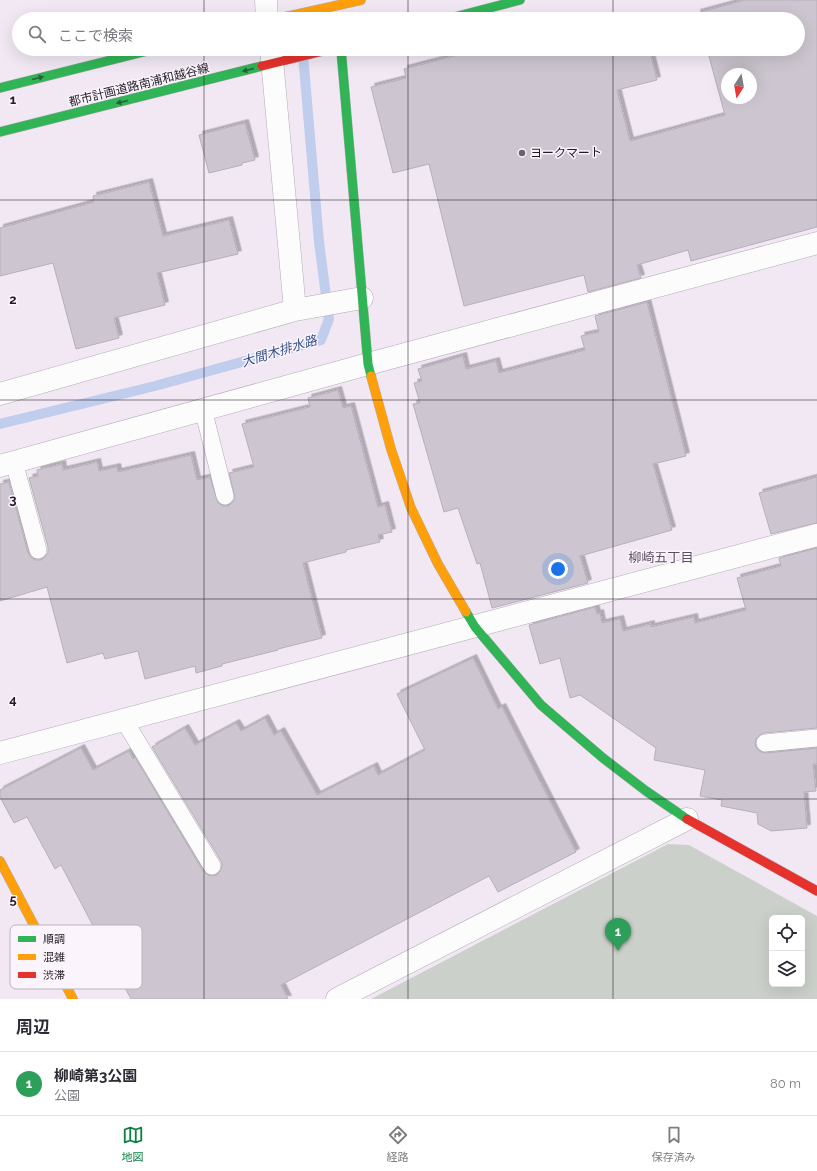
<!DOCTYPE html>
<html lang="ja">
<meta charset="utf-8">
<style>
body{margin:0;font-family:Raleway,"Noto Sans JP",sans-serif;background:#f7f7f7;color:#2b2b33}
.controls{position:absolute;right:12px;bottom:12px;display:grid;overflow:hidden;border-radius:6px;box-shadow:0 4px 16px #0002}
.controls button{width:36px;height:36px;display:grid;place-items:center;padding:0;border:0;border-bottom:1px solid #e1e1e2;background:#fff;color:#2b2b33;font:20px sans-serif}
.compass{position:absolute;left:721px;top:68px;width:36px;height:36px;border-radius:50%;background:#fff;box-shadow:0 4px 16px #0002;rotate:191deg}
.you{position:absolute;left:558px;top:569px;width:14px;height:14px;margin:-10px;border:3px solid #fff;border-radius:50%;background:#1a73e8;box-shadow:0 0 0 6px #1a73e833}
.badge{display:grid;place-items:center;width:26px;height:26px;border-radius:50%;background:#0b8043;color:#fff;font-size:13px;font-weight:700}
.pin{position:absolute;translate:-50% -33px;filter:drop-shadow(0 1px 2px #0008)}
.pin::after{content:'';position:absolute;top:21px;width:14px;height:12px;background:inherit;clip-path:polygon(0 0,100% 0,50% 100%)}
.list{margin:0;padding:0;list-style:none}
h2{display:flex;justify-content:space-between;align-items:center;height:52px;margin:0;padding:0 16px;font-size:17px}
h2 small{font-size:13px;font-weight:400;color:#7c7c81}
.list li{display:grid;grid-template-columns:26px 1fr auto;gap:12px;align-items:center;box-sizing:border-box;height:64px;padding:0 16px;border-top:1px solid #e1e1e2}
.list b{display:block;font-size:15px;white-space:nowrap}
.list p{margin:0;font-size:13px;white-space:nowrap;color:#7c7c81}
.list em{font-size:13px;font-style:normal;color:#7c7c81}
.icon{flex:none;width:22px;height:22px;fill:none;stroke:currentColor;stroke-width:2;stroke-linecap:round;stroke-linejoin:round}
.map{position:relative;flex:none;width:817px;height:999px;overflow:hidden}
.search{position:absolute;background:#fff;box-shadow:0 4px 16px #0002;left:12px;right:12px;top:12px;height:44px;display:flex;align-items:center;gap:10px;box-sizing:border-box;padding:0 14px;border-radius:22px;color:#7c7c81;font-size:15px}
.sheet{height:116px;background:#fff}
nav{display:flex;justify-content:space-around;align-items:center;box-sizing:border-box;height:56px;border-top:1px solid #e1e1e2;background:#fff;font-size:11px;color:#7c7c81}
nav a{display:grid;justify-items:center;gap:2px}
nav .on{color:#0b8043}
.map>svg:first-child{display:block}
.green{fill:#cbd1ca;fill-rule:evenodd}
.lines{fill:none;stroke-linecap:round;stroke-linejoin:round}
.stream{stroke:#c0cdec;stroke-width:10}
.building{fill:#cdc6d0;stroke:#b6afb9;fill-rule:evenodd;filter:url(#shadow)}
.lane-casing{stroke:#b2acb5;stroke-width:18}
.street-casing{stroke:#b2acb5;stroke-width:23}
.fast-casing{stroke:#b2acb5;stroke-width:10}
.slow-casing{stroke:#b2acb5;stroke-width:10}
.jam-casing{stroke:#b2acb5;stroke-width:10}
.lane{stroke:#fdfcfd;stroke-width:17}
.street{stroke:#fdfcfd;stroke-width:22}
.fast{stroke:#30b455;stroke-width:9}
.slow{stroke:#ff9f0a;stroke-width:9}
.jam{stroke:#e5322d;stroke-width:9}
.oneway{fill:#28603a}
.grid{fill:none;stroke:#221c24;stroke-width:1;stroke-opacity:0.55}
.poi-dot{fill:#6a636d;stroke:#fbf4fd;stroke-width:1.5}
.labels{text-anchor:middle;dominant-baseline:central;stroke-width:3;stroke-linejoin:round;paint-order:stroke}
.street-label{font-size:12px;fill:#221c24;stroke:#fbf4fd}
.poi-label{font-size:12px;fill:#221c24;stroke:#fbf4fd;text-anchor:start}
.water-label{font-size:13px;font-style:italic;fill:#365284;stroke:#fbf4fd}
.neighbourhood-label{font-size:13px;fill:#5c4f61;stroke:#fbf4fd}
.key{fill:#fbf4fd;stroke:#bab3bc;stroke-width:1}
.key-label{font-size:11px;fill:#221c24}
.grid-label{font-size:13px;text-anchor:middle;font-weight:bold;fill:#221c24;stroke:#fbf4fd;stroke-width:3;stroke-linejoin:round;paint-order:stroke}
</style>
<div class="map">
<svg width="817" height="999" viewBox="0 0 817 999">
<defs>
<filter id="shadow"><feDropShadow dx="3.5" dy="-3.5" stdDeviation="0" flood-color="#0004"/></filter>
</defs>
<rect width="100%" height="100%" fill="#f1e8f4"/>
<path class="green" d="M 668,844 L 689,845 L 817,916 L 817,999 L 371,999 ZM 772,918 L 802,918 L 802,984 L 772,984 Z"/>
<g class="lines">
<path class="stream" d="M 0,424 L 155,386 L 321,340 L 329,319 L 319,242 L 303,55"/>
</g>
<path class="building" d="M 745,0 L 817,0 L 817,227 L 691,261 L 688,250 L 637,265 L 641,278 L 588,292 L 584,275 L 464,306 L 429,164 L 393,173 L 371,87 L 406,78 L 404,69 L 481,49 L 649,49 L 657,80 L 617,90 L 630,141 L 725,115 L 707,49 L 798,49 L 798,19 L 699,19 L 697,13 ZM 727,74 L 751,74 L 751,98 L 727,98 Z
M 245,123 L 255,160 L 242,163 L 242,165 L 209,173 L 199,135 Z
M 149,182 L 163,236 L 229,220 L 238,254 L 157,273 L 165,305 L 114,318 L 119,338 L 76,349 L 53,263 L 0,276 L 0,228 L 94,202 L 93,196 Z
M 647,302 L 686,456 L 653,464 L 672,530 L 580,556 L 588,583 L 492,608 L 480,563 L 477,564 L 458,508 L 444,512 L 413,404 L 420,403 L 414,383 L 422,381 L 418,369 L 463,356 L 466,369 L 496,361 L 499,373 L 585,350 L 581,336 L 599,332 L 595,316 Z
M 338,390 L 343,408 L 351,406 L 378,507 L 385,505 L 392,532 L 378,535 L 380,542 L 346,550 L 346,552 L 303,563 L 322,638 L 278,649 L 278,650 L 222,664 L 222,666 L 196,673 L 195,666 L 145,679 L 138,651 L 105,659 L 103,653 L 67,663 L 47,587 L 0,601 L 0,484 L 9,482 L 28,553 L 31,557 L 35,560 L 41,560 L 45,557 L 48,553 L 48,547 L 29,478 L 38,476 L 37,470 L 62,464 L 63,470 L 97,462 L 99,471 L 117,467 L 118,472 L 191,455 L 197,480 L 210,477 L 218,503 L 223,506 L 228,506 L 232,503 L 235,498 L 229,473 L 254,467 L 242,424 L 310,407 L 308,398 Z
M 817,477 L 817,523 L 771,534 L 759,493 Z
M 817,548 L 817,728 L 764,733 L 760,735 L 756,739 L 755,744 L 757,749 L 761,752 L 766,753 L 817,748 L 817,764 L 813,764 L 816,791 L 804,792 L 807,828 L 771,831 L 758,824 L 757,813 L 721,806 L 722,800 L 700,796 L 705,770 L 654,760 L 656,748 L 580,695 L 570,698 L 560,658 L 540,664 L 529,625 L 595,607 L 597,614 L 600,613 L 602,623 L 620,619 L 623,631 L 651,624 L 651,627 L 694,617 L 695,623 L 746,610 L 737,578 L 781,566 L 779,558 Z
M 473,658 L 498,709 L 502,707 L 576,852 L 498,892 L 489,876 L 281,985 L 288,999 L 131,999 L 115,969 L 104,975 L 87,944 L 99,937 L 61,865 L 55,869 L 27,817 L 14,823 L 0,797 L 0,790 L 81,748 L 93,770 L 129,751 L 133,759 L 135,757 L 203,871 L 208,875 L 213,876 L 217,875 L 221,870 L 222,865 L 221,861 L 152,747 L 185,728 L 195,745 L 236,723 L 241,731 L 265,718 L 274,735 L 281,731 L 317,795 L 374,766 L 378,775 L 425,750 L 397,694 Z"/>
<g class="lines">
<g class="lane-casing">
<path id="lane" d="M 203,409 L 225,496
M 14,462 L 38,550
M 124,720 L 212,866
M 765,743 L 817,738"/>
</g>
<g class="street-casing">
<path id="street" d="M 266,0 L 267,19
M 271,49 L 295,310
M 0,394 L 295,310 L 362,298
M 0,466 L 368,364 L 817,243
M 0,753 L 817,535
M 337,999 L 687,819"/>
</g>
<g class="fast-casing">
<path id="fast" d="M 447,19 L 520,0
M 341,49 L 368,364 L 371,376
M 0,88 L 155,49
M 0,132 L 262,66
M 466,612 L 475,627 L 541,705 L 603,758 L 646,791 L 687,819"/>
</g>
<g class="slow-casing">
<path id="slow" d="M 276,19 L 361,0
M 371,376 L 391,449 L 411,508 L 438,564 L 466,612
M 0,861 L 73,999"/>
</g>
<g class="jam-casing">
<path id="jam" d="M 262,66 L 331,49
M 687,819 L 817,891"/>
</g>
<use href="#lane" class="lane"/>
<use href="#street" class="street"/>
<use href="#fast" class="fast"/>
<use href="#slow" class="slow"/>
<use href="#jam" class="jam"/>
</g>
<defs><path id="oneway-solid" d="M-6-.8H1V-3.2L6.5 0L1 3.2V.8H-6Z"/></defs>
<g class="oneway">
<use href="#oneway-solid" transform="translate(248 70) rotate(166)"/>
<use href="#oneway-solid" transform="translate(38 78) rotate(-14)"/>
<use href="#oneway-solid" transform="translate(122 102) rotate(166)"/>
</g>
<path class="grid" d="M 204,0 L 204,19M 408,0 L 408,19M 613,0 L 613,19M 204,49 L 204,999M 408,49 L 408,999M 613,49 L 613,999M 0,200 L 817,200M 0,400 L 817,400M 0,599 L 817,599M 0,799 L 817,799"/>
<circle class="poi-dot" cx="522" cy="153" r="4"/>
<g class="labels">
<g class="street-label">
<text transform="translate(139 85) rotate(-14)">都市計画道路南浦和越谷線</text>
</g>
<g class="poi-label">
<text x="530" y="153">ヨークマート</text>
</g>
<g class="water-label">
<text transform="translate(279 351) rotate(-17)">大間木排水路</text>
</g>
<g class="neighbourhood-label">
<text x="661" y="557">柳崎五丁目</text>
</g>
</g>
<rect x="10" y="925" width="132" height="64" rx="6" class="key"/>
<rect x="18" y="936" width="18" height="6" fill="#30b455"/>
<rect x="18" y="954" width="18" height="6" fill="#ff9f0a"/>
<rect x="18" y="972" width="18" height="6" fill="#e5322d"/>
<g class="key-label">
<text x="43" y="943">順調</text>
<text x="43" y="961">混雑</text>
<text x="43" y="979">渋滞</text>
</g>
<g class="grid-label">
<text x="13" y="104">1</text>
<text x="13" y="304">2</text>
<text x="13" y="504">3</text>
<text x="13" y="704">4</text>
<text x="13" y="904">5</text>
</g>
</svg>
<div class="controls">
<button><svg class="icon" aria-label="locate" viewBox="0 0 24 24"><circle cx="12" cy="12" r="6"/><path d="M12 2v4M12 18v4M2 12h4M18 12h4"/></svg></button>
<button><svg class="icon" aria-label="layers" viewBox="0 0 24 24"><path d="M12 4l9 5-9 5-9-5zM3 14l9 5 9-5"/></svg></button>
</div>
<svg class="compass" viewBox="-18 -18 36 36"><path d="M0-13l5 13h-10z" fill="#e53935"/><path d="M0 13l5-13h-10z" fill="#7c7c81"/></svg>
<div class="you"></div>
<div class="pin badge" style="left:618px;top:951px;background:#2e9e5b">1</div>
<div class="search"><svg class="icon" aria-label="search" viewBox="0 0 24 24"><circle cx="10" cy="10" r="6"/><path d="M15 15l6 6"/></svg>ここで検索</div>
</div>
<section class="sheet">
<h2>周辺<small></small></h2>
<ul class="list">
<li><span class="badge" style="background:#2e9e5b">1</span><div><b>柳崎第3公園</b><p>公園</p></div><em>80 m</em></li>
</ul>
</section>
<nav>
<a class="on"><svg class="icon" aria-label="map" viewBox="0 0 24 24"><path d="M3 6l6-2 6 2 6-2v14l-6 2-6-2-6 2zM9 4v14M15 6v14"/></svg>地図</a>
<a><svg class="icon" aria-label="directions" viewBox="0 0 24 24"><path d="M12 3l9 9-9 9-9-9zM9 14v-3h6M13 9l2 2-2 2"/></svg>経路</a>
<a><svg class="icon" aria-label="saved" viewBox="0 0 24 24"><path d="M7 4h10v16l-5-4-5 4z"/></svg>保存済み</a>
</nav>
